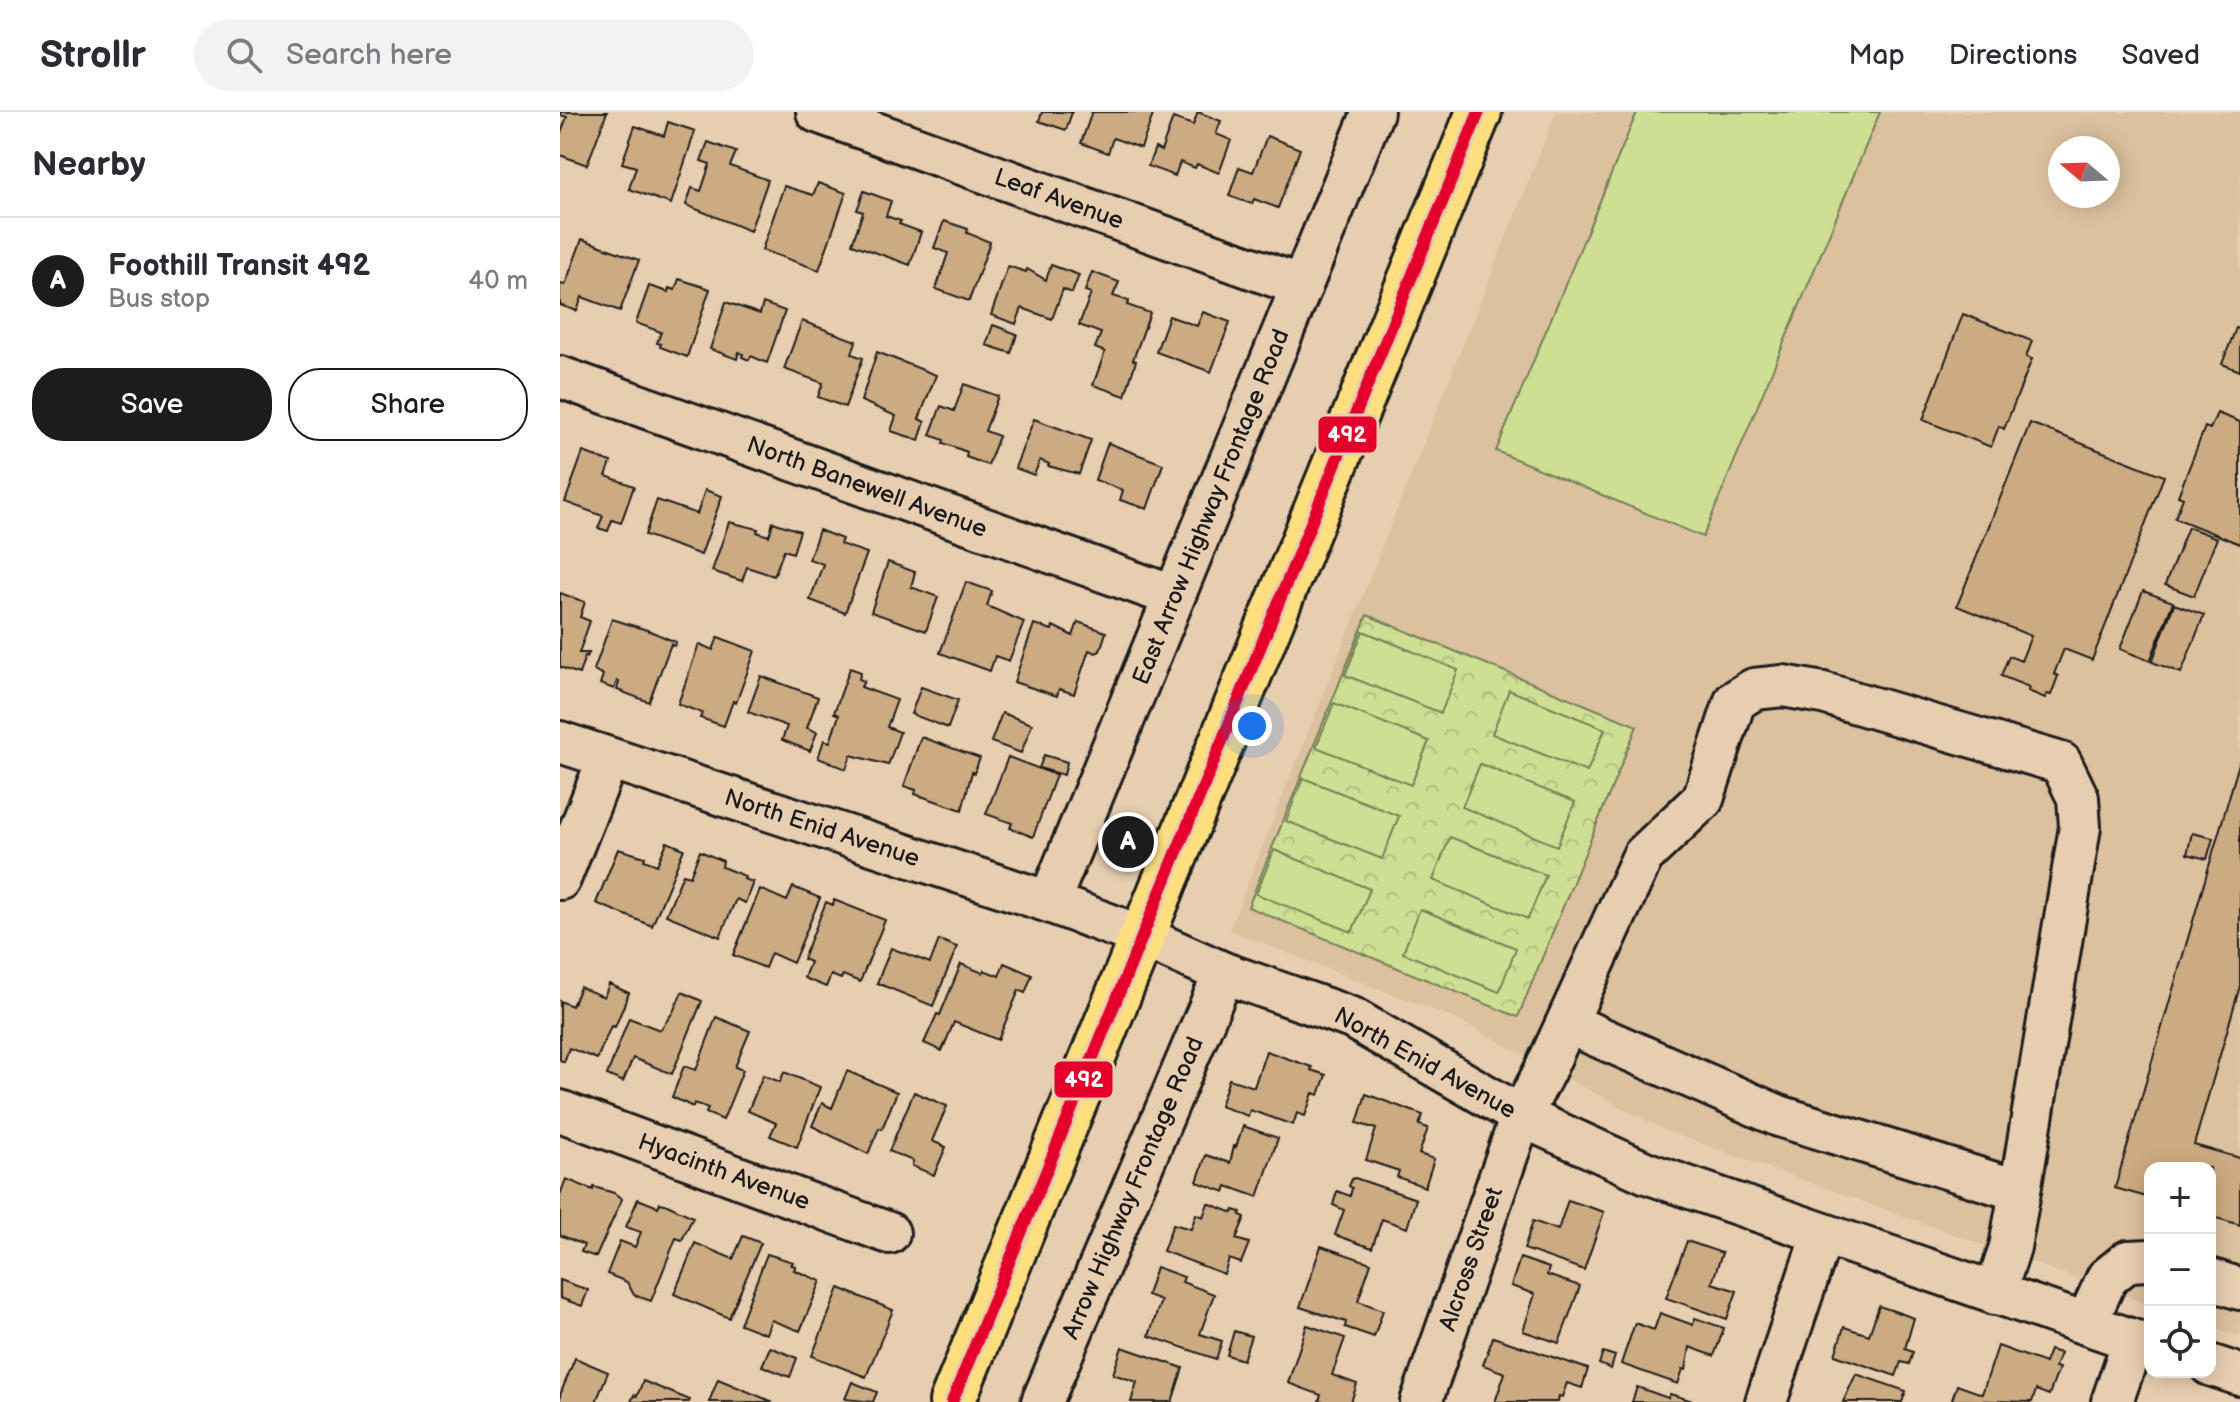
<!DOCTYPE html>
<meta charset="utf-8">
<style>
body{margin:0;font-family:"Balsamiq Sans",sans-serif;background:#f2f2f3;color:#2b2b33}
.controls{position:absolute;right:24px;bottom:24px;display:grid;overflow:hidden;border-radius:16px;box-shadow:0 4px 20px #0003}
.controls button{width:72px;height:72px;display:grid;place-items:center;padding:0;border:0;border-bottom:2px solid #e1e1e2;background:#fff;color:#2b2b33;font:40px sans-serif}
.compass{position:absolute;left:1488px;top:24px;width:72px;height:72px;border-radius:50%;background:#fff;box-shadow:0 4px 20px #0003;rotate:289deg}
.you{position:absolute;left:692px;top:614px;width:28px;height:28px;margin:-20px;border:6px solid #fff;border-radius:50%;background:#1a73e8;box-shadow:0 0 0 12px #1a73e833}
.badge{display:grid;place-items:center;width:52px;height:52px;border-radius:50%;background:#1c1c1c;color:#fff;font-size:26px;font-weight:700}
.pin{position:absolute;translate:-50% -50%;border:4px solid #fff;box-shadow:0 2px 8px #0006}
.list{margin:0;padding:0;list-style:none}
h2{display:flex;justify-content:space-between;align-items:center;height:104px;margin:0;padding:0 32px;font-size:34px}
h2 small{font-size:26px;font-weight:400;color:#7c7c81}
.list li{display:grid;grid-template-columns:52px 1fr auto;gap:24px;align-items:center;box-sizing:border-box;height:128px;padding:0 32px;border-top:2px solid #e1e1e2}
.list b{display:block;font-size:30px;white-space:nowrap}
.list p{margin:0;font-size:26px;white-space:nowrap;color:#7c7c81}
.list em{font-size:26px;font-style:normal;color:#7c7c81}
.actions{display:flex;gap:16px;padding:24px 32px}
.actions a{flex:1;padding:18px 0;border:2px solid #1c1c1c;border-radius:32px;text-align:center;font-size:28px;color:#1c1c1c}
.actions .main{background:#1c1c1c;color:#fff}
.icon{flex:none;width:44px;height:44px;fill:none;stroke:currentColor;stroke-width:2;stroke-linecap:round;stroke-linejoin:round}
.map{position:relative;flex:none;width:1680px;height:1290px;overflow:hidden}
header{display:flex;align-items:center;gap:48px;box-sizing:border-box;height:112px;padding:0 40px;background:#fff;border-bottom:2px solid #e1e1e2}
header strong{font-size:38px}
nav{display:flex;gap:44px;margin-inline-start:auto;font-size:28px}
.search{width:560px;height:72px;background:#f2f2f3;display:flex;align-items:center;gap:20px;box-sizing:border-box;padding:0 28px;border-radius:44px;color:#7c7c81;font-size:30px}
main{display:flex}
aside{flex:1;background:#fff}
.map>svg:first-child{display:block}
.built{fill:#dcc19f;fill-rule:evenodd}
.park{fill:url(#park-crowns);stroke:#757e58;stroke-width:2}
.pitch{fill:#cedf93;stroke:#757e58;stroke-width:2}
.building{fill:#cdab82;stroke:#1c1c1c;stroke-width:2}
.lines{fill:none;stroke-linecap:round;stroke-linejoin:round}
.minor-casing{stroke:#1c1c1c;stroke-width:46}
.major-casing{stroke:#1c1c1c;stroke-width:50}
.minor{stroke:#e8ceb0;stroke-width:40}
.major{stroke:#fedf80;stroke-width:44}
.bus-1-casing{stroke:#e8ceb0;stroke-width:18}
.bus-1{stroke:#e4002b;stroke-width:12}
.labels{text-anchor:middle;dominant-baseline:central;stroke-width:8;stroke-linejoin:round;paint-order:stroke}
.street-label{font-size:24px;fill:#1c1c1c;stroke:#e8ceb0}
.line-badge{stroke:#e8ceb0;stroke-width:3}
.badge-label{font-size:22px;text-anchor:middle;font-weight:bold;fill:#fff}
</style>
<header>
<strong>Strollr</strong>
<div class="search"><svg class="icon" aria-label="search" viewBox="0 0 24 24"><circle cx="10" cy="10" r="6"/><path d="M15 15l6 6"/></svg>Search here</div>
<nav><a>Map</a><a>Directions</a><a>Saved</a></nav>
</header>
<main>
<aside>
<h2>Nearby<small></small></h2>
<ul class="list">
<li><span class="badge">A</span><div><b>Foothill Transit 492</b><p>Bus stop</p></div><em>40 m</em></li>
</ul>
<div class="actions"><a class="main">Save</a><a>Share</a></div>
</aside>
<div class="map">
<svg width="1680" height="1290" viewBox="0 0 1680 1290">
<defs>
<pattern id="park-crowns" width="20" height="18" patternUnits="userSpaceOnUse" patternTransform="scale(2)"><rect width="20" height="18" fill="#cedf93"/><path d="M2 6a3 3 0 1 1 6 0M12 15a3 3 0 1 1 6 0" fill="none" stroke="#b0bf7e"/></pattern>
</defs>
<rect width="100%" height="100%" fill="#e8ceb0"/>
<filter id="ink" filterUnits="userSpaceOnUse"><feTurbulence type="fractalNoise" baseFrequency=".0125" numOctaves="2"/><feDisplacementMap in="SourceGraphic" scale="16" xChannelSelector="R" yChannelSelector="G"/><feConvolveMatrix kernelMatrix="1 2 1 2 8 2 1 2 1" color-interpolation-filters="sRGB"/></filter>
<g filter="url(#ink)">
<path class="built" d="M 996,0 L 1680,0 L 1680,1225 L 1650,1215 L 1650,1056 L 1590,1056 L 1590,1193 L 1104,1018 L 898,908 L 669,818 ZM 1500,36 L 1548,36 L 1548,84 L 1500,84 Z"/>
<path class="park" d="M 807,503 L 1077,614 L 958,905 L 688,795 Z"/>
<path class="pitch" d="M 1077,0 L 1320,0 L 1143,425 L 936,339 Z
M 803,519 L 898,558 L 881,601 L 785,563 Z
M 949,578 L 1045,617 L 1027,660 L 932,622 Z
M 774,591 L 869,629 L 851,673 L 756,635 Z
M 920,652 L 1015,690 L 997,734 L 902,695 Z
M 743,666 L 839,704 L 822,747 L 726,709 Z
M 890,725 L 986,763 L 968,807 L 873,768 Z
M 714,738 L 810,777 L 792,820 L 696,782 Z
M 860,797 L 956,836 L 939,880 L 843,841 Z"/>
<path class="building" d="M 0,0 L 47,0 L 27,53 L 0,43 L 0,23 L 7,5 L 0,3 Z
M 482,0 L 512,0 L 506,18 L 479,9 Z
M 532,0 L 594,0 L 581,36 L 553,26 L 548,41 L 521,31 Z
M 638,0 L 661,9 L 656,22 L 671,28 L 659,61 L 637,52 L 635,56 L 620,50 L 615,64 L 588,54 L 595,36 L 601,39 L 613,6 L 633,13 Z
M 108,10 L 135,19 L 111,92 L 69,77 L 76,55 L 62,51 L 75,14 L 104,24 Z
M 707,24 L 740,37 L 718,96 L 694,87 L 692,92 L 669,84 L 679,55 L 693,60 Z
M 148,30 L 176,40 L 170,54 L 208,68 L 190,119 L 126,93 L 132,76 L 141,79 L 150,52 L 141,49 Z
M 258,71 L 286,81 L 259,158 L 202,138 L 224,74 L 253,83 Z
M 304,79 L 331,89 L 326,104 L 341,109 L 339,112 L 361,120 L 350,153 L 292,132 L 303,100 L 297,98 Z
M 384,109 L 408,117 L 407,121 L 430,130 L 409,189 L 376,177 L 388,141 L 374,136 Z
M 22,127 L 79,148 L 60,199 L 22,185 L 17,199 L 0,193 L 0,172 L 5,173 Z
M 491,153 L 519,163 L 512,181 L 503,177 L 492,207 L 462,196 L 456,212 L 431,203 L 448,154 L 466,160 L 467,157 L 486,168 Z
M 532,160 L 559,170 L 553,184 L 569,189 L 567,193 L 590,201 L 573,248 L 576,249 L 565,284 L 533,273 L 545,240 L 535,236 L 541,221 L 519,213 L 531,181 L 525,179 Z
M 119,167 L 150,177 L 127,245 L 100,235 L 101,232 L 97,231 L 101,220 L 76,211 L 89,174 L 108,180 L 109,176 L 115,178 Z
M 166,190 L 200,202 L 203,191 L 225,199 L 207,251 L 191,244 L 189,248 L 182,245 L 183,242 L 179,240 L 177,247 L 150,237 Z
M 643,200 L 670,210 L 651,260 L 596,240 L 609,204 L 637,214 Z
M 1403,202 L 1472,229 L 1466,245 L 1472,247 L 1444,317 L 1439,314 L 1431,335 L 1363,308 Z
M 242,209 L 296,229 L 292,242 L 303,246 L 285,295 L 258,285 L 263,271 L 224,257 Z
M 433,213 L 457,222 L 451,241 L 426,233 Z
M 1676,216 L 1680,217 L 1680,259 L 1662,252 Z
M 317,240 L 376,263 L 359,307 L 365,310 L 359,328 L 331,319 L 336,304 L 301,289 Z
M 404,272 L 438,284 L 425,319 L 439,324 L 428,353 L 406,345 L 407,340 L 383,331 L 384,328 L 370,323 L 381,294 L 394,299 Z
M 1657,301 L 1680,310 L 1680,432 L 1615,406 L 1623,386 L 1618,384 L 1645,315 L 1650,317 Z
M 474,307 L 531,328 L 519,362 L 488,354 L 489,352 L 480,348 L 474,363 L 455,356 Z
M 1470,311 L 1604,364 L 1532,548 L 1504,537 L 1494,562 L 1498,564 L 1491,583 L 1487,582 L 1485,586 L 1468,579 L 1469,575 L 1441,564 L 1449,544 L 1461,549 L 1471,524 L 1397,494 Z
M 548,331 L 603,352 L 587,397 L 560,388 L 563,378 L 535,368 Z
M 23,340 L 51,350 L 46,364 L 74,374 L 61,411 L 52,408 L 48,419 L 38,416 L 43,404 L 5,390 Z
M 145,378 L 162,384 L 141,443 L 85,423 L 97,388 L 137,402 Z
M 169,410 L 198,417 L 197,420 L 209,424 L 213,410 L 240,419 L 233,441 L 224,438 L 214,464 L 187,455 L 182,469 L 152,459 Z
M 1628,415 L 1657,426 L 1634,484 L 1605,473 Z
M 259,418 L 282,427 L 280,432 L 307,441 L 285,501 L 250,488 L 263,452 L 249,447 Z
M 328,450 L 355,460 L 351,475 L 378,485 L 366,519 L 311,500 Z
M 406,470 L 432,479 L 427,494 L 464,510 L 449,549 L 435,544 L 430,559 L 380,541 Z
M 1583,479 L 1613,490 L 1590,549 L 1560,537 Z
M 0,481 L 25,490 L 20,505 L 30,509 L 19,541 L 29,541 L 27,545 L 25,544 L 19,562 L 0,555 Z
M 1614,492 L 1644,503 L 1621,561 L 1592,550 Z
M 52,507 L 90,519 L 116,530 L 115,534 L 111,532 L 89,590 L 57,578 L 59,570 L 57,569 L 54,577 L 40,572 L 43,563 L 34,558 Z
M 518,510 L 546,520 L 540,539 L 536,541 L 529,538 L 514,582 L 499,577 L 497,584 L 454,570 L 474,512 L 492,518 L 493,514 L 513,524 Z
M 158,525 L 195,539 L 176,591 L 173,589 L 164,614 L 140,606 L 142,601 L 118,592 L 139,532 L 153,538 Z
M 290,556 L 301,560 L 299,567 L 304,569 L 301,575 L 337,588 L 327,615 L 340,620 L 328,653 L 291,643 L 286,657 L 258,646 L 264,628 L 270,630 L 279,603 L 274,601 Z
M 201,564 L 258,585 L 247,616 L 257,620 L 250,639 L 222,628 L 227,614 L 188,600 Z
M 361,575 L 398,588 L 388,616 L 351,602 Z
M 442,601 L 472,612 L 461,641 L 431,630 Z
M 361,625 L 420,646 L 414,661 L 412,660 L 402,698 L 355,682 L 356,678 L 344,674 Z
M 484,643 L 507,650 L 504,663 L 479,656 Z
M 448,645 L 496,663 L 473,725 L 450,716 L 452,711 L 426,702 Z
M 1680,648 L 1680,874 L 1634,1033 L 1680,1046 L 1680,1113 L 1650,1104 L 1650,1056 L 1590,1056 L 1590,1086 L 1555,1076 Z
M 1632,721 L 1653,726 L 1647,747 L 1627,742 Z
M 107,730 L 124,737 L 92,814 L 36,791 L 58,737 L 85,745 L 84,748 L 97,753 Z
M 140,739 L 163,749 L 162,755 L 185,764 L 184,767 L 193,770 L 185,791 L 176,787 L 160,825 L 106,803 L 123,762 L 130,764 Z
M 233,775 L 260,786 L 233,851 L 211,841 L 205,856 L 173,843 L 200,777 L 227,789 Z
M 274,788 L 325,808 L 300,870 L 283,863 L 281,867 L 271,863 L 266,875 L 244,866 L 250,850 L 243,847 L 266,790 L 273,793 Z
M 379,828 L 397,835 L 373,894 L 317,871 L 331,836 L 370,851 Z
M 444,851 L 472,863 L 465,881 L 459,878 L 438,928 L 394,910 L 382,939 L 364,931 L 377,902 L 380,903 L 401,852 L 423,861 L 424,858 L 439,864 Z
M 49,872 L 69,881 L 55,915 L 51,914 L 37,947 L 9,936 L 4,950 L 0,948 L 0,889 L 12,894 L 20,875 L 44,885 Z
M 122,880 L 142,889 L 112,962 L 73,946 L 63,970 L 47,963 L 69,906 L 100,918 L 113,900 Z
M 156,905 L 190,919 L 175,955 L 183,958 L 163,1008 L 146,1001 L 148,996 L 134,991 L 133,995 L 112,985 L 124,954 L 136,958 Z
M 706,939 L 752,955 L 751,958 L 766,963 L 759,983 L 753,981 L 745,1004 L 737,1001 L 733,1013 L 690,998 L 688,1004 L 660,994 L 669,967 L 694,975 Z
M 287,959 L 337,980 L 322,1017 L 319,1016 L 308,1042 L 252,1014 L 262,991 L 272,996 Z
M 224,960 L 260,975 L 237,1035 L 210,1024 L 216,1011 L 188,999 L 203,963 L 220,970 Z
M 354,980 L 387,994 L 372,1029 L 386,1035 L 374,1063 L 352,1054 L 353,1049 L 329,1039 Z
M 806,982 L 863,1003 L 859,1013 L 868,1016 L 859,1042 L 874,1047 L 865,1075 L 837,1065 L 839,1059 L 806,1048 L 816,1017 L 797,1011 Z
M 683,1014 L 718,1026 L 698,1085 L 667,1074 L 665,1080 L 637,1070 L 646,1043 L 670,1051 L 674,1034 L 676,1035 Z
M 795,1066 L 856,1087 L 847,1116 L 822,1107 L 812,1136 L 775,1123 L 784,1098 L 773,1093 L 777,1079 L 790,1084 L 792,1076 L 789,1074 L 792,1067 Z
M 6,1067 L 33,1078 L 34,1075 L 54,1081 L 62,1087 L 36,1145 L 21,1140 L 24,1133 L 0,1123 L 0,1083 Z
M 78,1087 L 98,1095 L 100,1091 L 105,1092 L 133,1105 L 122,1128 L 116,1126 L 91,1189 L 74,1183 L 67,1170 L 47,1162 L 60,1129 L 75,1135 L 81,1120 L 66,1115 Z
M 1008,1088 L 1044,1100 L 1024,1158 L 964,1137 L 973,1109 L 998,1118 Z
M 648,1091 L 673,1101 L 674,1098 L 681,1100 L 680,1103 L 685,1105 L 676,1127 L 689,1131 L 681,1151 L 669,1147 L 664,1162 L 603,1139 L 613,1112 L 631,1117 L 636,1102 L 643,1105 Z
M 183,1124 L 201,1131 L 169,1206 L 114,1182 L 135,1131 L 173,1147 Z
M 1127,1129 L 1162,1141 L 1152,1171 L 1177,1179 L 1167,1207 L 1106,1186 Z
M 761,1134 L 811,1151 L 798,1189 L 823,1198 L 814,1225 L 785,1215 L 786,1210 L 740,1195 Z
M 207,1142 L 233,1150 L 231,1153 L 236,1154 L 234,1158 L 261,1169 L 240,1219 L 211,1208 L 206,1222 L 180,1212 Z
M 960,1146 L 989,1156 L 987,1163 L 1020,1174 L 999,1231 L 963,1219 L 975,1182 L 951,1174 Z
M 596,1155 L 624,1165 L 622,1170 L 654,1182 L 640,1222 L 662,1229 L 656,1247 L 589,1224 L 601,1188 L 587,1183 Z
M 0,1168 L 28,1178 L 22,1194 L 0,1186 Z
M 279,1176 L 333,1198 L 306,1265 L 252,1244 Z
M 1319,1194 L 1354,1206 L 1345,1237 L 1353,1240 L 1349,1252 L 1341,1250 L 1336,1264 L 1275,1243 L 1284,1215 L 1309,1223 Z
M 1100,1201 L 1133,1213 L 1135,1206 L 1164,1216 L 1154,1244 L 1130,1235 L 1126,1258 L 1123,1257 L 1118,1272 L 1061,1252 L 1075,1211 L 1094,1218 Z
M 747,1213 L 785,1226 L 772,1263 L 797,1272 L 791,1290 L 762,1290 L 759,1289 L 761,1283 L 728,1271 Z
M 674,1219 L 691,1224 L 683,1248 L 667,1243 Z
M 933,1225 L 1028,1257 L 1022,1276 L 1007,1271 L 1002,1285 L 999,1284 L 998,1290 L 935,1290 L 945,1261 L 923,1253 Z
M 1438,1234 L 1485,1251 L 1490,1238 L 1500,1241 L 1495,1255 L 1499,1256 L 1489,1283 L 1476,1278 L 1472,1290 L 1392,1288 L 1397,1273 L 1422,1282 Z
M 210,1235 L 237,1246 L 230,1265 L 202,1254 Z
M 562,1235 L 623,1256 L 612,1290 L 571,1290 L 577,1270 L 553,1262 Z
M 1043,1240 L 1055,1244 L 1051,1257 L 1039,1252 Z
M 15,1246 L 48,1260 L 36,1290 L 0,1290 L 0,1283 Z
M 1296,1262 L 1346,1279 L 1342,1290 L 1283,1290 Z
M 158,1267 L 213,1290 L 149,1290 Z
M 83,1269 L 130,1288 L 129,1290 L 71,1290 L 74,1283 L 77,1284 Z
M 292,1270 L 317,1280 L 313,1290 L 285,1287 Z
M 1077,1275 L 1108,1286 L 1110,1282 L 1136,1290 L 1072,1290 Z"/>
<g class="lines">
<g class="minor-casing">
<path id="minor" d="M 257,0 L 742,174
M 0,265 L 613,484
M 0,630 L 489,790 L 581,824 L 664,861 L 792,906 L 961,1004 L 1087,1061 L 1590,1234
M 0,767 L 48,647
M 489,790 L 813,0
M 1007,911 L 1219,1004 L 1460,1079
M 0,999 L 329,1121
M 1650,1167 L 1680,1177
M 1526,1212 L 1547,1166 L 1568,1149 L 1590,1148
M 1650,1253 L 1680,1263
M 482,1290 L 664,861
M 861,1290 L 961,1004 L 985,958 L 1083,744 L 1143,687 L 1175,589 L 1194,577 L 1223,574 L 1263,581 L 1501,651 L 1518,686 L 1520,715 L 1460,1079 L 1450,1135 L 1435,1182
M 1206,1290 L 1262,1123
M 1552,1290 L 1573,1229"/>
</g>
<g class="major-casing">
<path id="major" d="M 392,1290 L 919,0"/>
</g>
<use href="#minor" class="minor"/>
<use href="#major" class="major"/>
<g class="bus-1-casing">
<path id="bus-1" d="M 392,1290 L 919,0"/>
</g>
<use href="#bus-1" class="bus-1"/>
</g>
</g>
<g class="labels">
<g class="street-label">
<text transform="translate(499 87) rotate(20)">Leaf Avenue</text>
<text transform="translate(307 375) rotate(20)">North Banewell Avenue</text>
<text transform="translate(651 395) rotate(-68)">East Arrow Highway Frontage Road</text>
<text transform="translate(262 716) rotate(18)">North Enid Avenue</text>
<text transform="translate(865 951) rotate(29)">North Enid Avenue</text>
<text transform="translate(164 1060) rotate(20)">Hyacinth Avenue</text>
<text transform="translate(573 1076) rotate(-67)">Arrow Highway Frontage Road</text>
<text transform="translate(911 1147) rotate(-71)">Alcross Street</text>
</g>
</g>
<g class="line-badge">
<rect x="757" y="303" width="61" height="39" rx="8" fill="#e4002b"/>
<rect x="493" y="948" width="61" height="39" rx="8" fill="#e4002b"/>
</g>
<g class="badge-label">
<text x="787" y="330">492</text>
<text x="524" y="975">492</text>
</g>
</svg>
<div class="controls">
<button>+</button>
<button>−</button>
<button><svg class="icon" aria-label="locate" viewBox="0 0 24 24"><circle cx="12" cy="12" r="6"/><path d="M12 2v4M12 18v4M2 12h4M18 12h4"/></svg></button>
</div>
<svg class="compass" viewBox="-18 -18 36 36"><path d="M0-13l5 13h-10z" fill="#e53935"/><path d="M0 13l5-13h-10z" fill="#7c7c81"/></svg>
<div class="you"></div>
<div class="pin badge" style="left:568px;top:730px">A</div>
</div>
</main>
